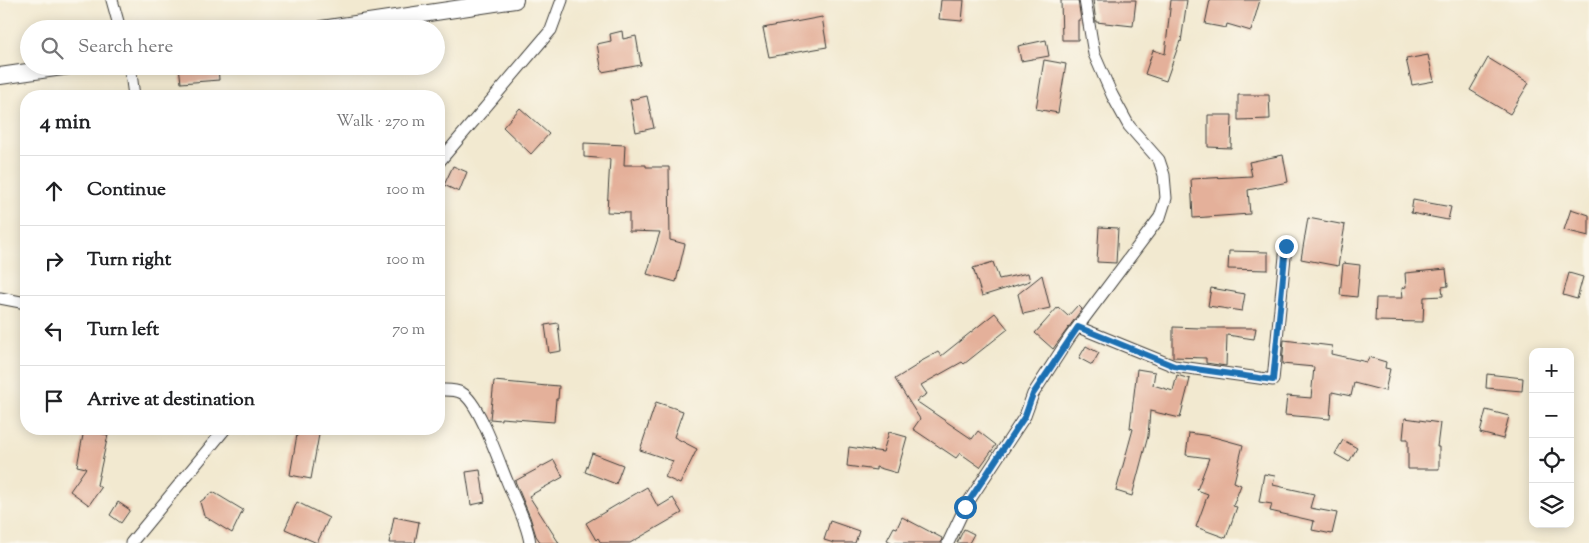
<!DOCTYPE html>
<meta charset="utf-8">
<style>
body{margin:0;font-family:"Sorts Mill Goudy",serif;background:#f2f2f2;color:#202124}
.controls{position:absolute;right:15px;bottom:15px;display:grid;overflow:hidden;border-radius:10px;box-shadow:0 2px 12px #0003}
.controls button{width:45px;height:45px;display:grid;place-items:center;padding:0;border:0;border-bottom:1px solid #e0e0e0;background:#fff;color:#202124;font:25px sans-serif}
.stop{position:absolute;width:15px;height:15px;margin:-11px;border:4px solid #1f6fb2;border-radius:50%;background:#fff}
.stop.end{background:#1f6fb2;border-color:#fff;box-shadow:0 1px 5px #0008}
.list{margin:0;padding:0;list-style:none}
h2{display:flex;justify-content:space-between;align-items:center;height:65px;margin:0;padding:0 20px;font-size:21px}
h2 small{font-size:16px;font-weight:400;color:#757577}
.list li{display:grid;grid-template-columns:32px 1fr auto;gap:15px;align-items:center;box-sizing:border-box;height:70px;padding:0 20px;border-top:1px solid #e0e0e0}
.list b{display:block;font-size:19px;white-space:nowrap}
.list em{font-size:16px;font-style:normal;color:#757577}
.icon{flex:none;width:28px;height:28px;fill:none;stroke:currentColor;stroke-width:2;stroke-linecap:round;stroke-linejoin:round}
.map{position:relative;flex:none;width:1589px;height:543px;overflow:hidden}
.search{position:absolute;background:#fff;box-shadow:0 2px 12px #0003;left:20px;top:20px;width:425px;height:55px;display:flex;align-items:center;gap:12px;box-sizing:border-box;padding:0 18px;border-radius:28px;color:#757577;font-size:19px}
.panel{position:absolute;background:#fff;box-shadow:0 2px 12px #0003;left:20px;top:90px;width:425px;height:345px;border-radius:20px}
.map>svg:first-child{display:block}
.building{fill:#e4b09a}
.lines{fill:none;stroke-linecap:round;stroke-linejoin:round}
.minor-casing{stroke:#3c3b37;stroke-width:13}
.secondary-casing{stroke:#3c3b37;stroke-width:18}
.minor{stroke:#fff;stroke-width:11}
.secondary{stroke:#fff;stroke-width:16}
.route{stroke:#1f6fb2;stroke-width:6}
</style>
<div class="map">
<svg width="1589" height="543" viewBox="0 0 1589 543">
<rect width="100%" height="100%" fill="#fbf7ec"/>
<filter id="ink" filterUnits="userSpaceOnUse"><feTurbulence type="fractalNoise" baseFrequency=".02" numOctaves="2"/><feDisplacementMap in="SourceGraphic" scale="10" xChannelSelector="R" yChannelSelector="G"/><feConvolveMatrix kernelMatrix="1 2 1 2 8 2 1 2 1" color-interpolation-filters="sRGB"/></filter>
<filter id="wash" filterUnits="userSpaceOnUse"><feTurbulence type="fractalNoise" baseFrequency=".0096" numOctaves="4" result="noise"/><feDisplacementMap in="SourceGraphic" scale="20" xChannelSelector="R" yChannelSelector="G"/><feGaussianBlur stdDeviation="1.12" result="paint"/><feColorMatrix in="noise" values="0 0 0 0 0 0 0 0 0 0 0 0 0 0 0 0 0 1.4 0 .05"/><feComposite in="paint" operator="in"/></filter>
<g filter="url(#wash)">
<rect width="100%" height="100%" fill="#f2e9d0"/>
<g id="blocks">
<path class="building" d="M 941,0 L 964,0 L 962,21 L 939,19 Z
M 1061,0 L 1078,0 L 1081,20 L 1078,20 L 1078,40 L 1062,40 Z
M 1093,0 L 1136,0 L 1133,26 L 1096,22 Z
M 1171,0 L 1187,0 L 1181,42 L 1180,41 L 1166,81 L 1145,74 L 1153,50 L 1165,54 Z
M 1210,0 L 1260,0 L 1251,31 L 1227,24 L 1226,28 L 1205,24 Z
M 822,17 L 827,47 L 769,57 L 763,28 Z
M 622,31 L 623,39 L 636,36 L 641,65 L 602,72 L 597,44 L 611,41 L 610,34 Z
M 1046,40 L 1049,56 L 1021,61 L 1018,46 Z
M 1428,55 L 1434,81 L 1412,85 L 1406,59 Z
M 1488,58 L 1529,83 L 1510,114 L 1470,90 Z
M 1044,60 L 1066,64 L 1058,113 L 1036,109 Z
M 179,66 L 218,66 L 219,80 L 181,83 Z
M 1238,95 L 1269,95 L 1270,119 L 1238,120 Z
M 647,96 L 654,128 L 636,132 L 630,100 Z
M 520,108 L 549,134 L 531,154 L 503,127 Z
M 1208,115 L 1232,115 L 1231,148 L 1208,147 Z
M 584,143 L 625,145 L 624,165 L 646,165 L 646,167 L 669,167 L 670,240 L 685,244 L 676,282 L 647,274 L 660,232 L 629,231 L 629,213 L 607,212 L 610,159 L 584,157 Z
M 1283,155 L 1288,182 L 1248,190 L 1250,214 L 1193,218 L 1191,179 L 1252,176 L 1249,162 Z
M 453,166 L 467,172 L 459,192 L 444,185 Z
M 1413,200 L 1451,207 L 1448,220 L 1411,213 Z
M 1571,209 L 1589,215 L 1589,236 L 1564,230 Z
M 1308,218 L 1345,225 L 1338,266 L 1301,259 Z
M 1099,227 L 1118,228 L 1116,263 L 1097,262 Z
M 1229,251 L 1268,252 L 1268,270 L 1228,269 Z
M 993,262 L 999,279 L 1028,273 L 1030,281 L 982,296 L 973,268 Z
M 1343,263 L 1360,265 L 1357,297 L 1340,295 Z
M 1446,269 L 1448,286 L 1442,287 L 1443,296 L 1424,297 L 1423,322 L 1375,321 L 1376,298 L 1403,298 L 1402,288 L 1406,287 L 1405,273 Z
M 1569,273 L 1583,277 L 1577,299 L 1563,295 Z
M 1042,275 L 1050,308 L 1023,314 L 1018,294 Z
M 1211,288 L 1245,294 L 1242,311 L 1208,306 Z
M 1078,305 L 1082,309 L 1053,349 L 1035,333 L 1058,307 L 1068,316 Z
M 995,313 L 1008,329 L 964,364 L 962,362 L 921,385 L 927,394 L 916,401 L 972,439 L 978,431 L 996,445 L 980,467 L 960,453 L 956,458 L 913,429 L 920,419 L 895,379 L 919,364 L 918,363 L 938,352 L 941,356 Z
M 558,323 L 561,351 L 549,353 L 545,325 Z
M 1173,327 L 1200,328 L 1256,328 L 1254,339 L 1227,335 L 1226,366 L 1206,363 L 1206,358 L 1173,357 Z
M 1284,340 L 1332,346 L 1331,354 L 1367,362 L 1369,357 L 1386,362 L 1385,368 L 1390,369 L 1385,391 L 1354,383 L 1351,396 L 1332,392 L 1330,419 L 1285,415 L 1287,396 L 1311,398 L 1314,367 L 1282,364 Z
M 1086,346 L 1099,353 L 1092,365 L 1079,358 Z
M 1137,369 L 1155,372 L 1153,385 L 1173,391 L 1177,375 L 1190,379 L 1180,418 L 1150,411 L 1148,436 L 1132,496 L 1116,491 L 1133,429 L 1130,428 Z
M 1487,374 L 1523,378 L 1522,391 L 1486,388 Z
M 494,381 L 547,386 L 547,385 L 559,386 L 558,399 L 556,399 L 554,422 L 501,418 L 501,420 L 490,419 Z
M 656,402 L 683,411 L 674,437 L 697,449 L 680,484 L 665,477 L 673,461 L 640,450 Z
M 1486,410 L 1509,416 L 1503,439 L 1480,433 Z
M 1405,418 L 1440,423 L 1437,447 L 1439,447 L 1439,469 L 1408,469 L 1408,439 L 1403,439 Z
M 298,429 L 320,429 L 311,479 L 290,475 Z
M 84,430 L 108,435 L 97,485 L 101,488 L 89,505 L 70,491 L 86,468 L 77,466 Z
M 889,432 L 907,437 L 897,473 L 876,467 L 876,470 L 847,466 L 849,447 L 883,452 Z
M 1189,433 L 1210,436 L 1243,445 L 1234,482 L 1241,485 L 1233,506 L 1237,507 L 1226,538 L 1196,527 L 1208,494 L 1197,490 L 1209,458 L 1186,455 Z
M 1343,440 L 1357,448 L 1349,462 L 1335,454 Z
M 592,453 L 623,465 L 616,484 L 585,472 Z
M 554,460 L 563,477 L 529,496 L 559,543 L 541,543 L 536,536 L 530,517 L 515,481 Z
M 480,470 L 485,502 L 471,505 L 466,472 Z
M 1264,474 L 1275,476 L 1273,485 L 1314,494 L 1310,508 L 1337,513 L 1332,534 L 1312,530 L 1314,521 L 1270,511 L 1272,504 L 1259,502 Z
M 647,487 L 658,507 L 673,498 L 682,513 L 630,543 L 601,543 L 598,538 L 596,540 L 586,523 Z
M 213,492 L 243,510 L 232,533 L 204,516 L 200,502 Z
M 118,502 L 130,510 L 121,523 L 110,515 Z
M 297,502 L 329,518 L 317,543 L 285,529 Z
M 394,517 L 419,522 L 415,543 L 389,543 Z
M 902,517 L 942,538 L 941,543 L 893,543 L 887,540 L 894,527 L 897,528 Z
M 830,521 L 859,531 L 855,543 L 834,543 L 824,540 Z
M 964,529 L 974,534 L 969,543 L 957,543 Z"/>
</g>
</g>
<g filter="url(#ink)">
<use href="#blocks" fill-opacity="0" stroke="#3c3b37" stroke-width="1"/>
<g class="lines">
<g class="minor-casing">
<path id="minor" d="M 112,0 L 120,29
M 130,66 L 134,96
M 439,162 L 551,30 L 562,0
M 0,298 L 26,303
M 1078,327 L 1174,366 L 1273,380 L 1286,246
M 439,390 C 446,390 455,389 462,393 C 479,402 499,462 507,481 C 515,501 527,522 530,543
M 131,543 L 225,429
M 948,543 L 965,507 L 1025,416 L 1033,394 L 1070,337 L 1160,217 L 1166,198 L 1164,175 L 1159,160 L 1129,126 L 1112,95 L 1094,54 L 1085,0"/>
</g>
<g class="secondary-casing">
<path id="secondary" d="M 322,29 L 515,0
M 0,76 L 69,66"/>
</g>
<use href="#minor" class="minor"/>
<use href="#secondary" class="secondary"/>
</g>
</g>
<g class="lines" filter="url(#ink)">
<path class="route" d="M 965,507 L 1025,416 L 1033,394 L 1078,327 L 1174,366 L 1273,380 L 1286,246"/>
</g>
</svg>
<div class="controls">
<button>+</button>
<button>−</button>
<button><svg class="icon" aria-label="locate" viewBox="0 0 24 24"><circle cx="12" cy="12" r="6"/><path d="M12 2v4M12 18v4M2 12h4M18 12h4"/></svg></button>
<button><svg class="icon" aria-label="layers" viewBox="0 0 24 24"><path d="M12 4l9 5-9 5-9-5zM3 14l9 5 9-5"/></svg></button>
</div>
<div class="stop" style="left:965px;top:507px"></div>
<div class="stop end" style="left:1286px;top:246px"></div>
<div class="search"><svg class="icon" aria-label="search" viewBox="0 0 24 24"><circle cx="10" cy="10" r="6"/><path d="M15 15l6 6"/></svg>Search here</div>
<section class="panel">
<h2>4 min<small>Walk · 270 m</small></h2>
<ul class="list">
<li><svg class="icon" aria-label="ahead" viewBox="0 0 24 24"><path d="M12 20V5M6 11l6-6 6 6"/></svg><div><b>Continue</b></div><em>100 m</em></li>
<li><svg class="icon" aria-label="right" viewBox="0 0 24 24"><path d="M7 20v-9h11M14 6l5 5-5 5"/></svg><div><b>Turn right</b></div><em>100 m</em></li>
<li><svg class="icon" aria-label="left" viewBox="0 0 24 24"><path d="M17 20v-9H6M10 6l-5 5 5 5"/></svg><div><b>Turn left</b></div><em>70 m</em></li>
<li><svg class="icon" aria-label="arrive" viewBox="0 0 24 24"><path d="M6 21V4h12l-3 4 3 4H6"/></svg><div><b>Arrive at destination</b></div></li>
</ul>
</section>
</div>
